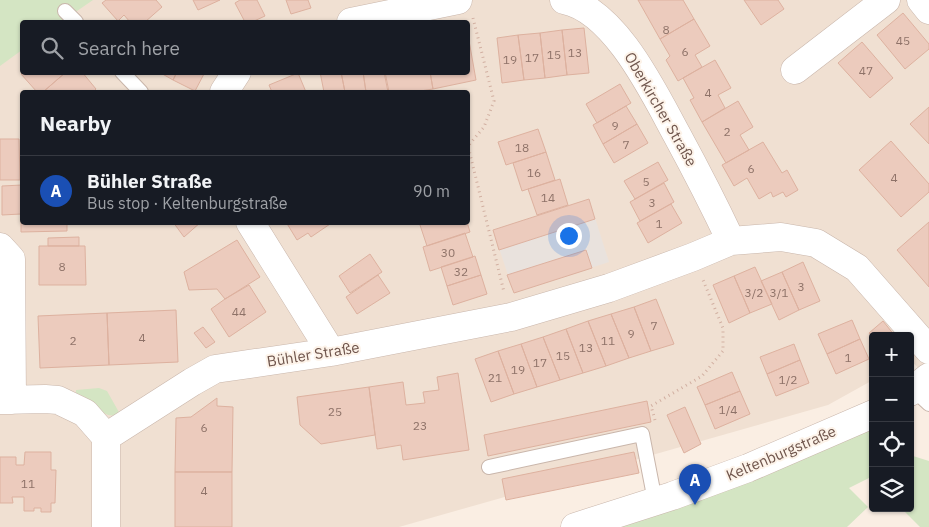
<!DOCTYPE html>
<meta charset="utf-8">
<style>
body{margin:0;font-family:"IBM Plex Sans",sans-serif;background:#20242c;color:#f1f3f6}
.controls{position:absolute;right:15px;bottom:15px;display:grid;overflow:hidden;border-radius:5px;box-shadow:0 1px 4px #0004}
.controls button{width:45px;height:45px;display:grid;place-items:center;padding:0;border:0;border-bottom:1px solid #363941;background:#171b24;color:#f1f3f6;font:25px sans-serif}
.you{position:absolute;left:568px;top:235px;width:18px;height:18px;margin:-12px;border:4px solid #fff;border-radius:50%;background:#1a73e8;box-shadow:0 0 0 8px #1a73e833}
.badge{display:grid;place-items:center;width:32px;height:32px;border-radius:50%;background:#db2777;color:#fff;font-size:16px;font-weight:700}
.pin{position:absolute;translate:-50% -41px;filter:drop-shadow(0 1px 2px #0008)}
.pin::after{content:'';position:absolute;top:26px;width:18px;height:15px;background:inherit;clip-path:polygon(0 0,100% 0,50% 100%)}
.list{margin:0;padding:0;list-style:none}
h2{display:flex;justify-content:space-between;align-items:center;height:65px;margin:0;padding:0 20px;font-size:21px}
h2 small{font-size:16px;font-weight:400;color:#9ea1a6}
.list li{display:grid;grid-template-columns:32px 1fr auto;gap:15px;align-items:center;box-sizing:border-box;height:70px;padding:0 20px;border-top:1px solid #363941}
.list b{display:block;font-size:19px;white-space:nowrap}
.list p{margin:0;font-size:16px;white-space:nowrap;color:#9ea1a6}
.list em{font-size:16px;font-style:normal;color:#9ea1a6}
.icon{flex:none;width:28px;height:28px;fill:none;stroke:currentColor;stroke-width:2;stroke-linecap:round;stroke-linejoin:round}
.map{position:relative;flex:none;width:929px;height:527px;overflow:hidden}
.search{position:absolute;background:#171b24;box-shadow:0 1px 4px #0004;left:20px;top:20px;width:450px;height:55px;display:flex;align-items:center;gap:12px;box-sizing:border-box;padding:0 18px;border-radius:5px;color:#9ea1a6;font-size:19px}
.panel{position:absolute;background:#171b24;box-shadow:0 1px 4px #0004;left:20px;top:90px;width:450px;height:135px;border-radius:5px}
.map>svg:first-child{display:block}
.residential{fill:#f0e0d2;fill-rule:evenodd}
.industrial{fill:#e9e2dd}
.green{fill:#d4e5c3}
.building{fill:#eccbbd;stroke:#ddb19f}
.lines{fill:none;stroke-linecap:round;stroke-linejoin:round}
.service-casing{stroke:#c9b6ab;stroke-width:16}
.minor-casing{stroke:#c9b6ab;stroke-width:29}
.tertiary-casing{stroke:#c9b6ab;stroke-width:29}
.path{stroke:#d1afa1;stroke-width:3;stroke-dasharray:1 4;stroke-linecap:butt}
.service{stroke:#fff;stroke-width:14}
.minor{stroke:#fff;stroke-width:28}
.tertiary{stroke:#fff;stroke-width:28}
.labels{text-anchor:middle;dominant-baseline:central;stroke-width:4;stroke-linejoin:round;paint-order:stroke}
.number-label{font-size:12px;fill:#8e7268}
.street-label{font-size:15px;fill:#6f554c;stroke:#fdf3e9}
</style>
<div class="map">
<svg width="929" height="527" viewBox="0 0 929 527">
<rect width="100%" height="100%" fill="#faeee3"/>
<path class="residential" d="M 0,0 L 929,0 L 929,378 L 910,360 L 910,336 L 873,336 L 873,380 L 828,405 L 399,527 L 0,527 ZM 22,22 L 468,22 L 468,72 L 22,72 ZM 22,92 L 468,92 L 468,222 L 22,222 Z"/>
<path class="industrial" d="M 589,199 L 609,262 L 514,293 L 493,230 Z"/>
<path class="green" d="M 0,0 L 93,0 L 61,22 L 22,22 L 22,50 L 0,66 Z
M 99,388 L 107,391 L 120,414 C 103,420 100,407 88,399 C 84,396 80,395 76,393 L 76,390 Z
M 873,414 L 873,476 L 849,488 L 868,507 L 847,527 L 575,527 Z
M 910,453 L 913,456 L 929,461 L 929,527 L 920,527 L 901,508 L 910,508 Z"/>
<path class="building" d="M 106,0 L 156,0 L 162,7 L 145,22 L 130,22 L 124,15 L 118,21 L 102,3 Z
M 193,0 L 220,0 L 198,10 Z
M 240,0 L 257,0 L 265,16 L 252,22 L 245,22 L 235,3 Z
M 286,0 L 308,0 L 311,8 L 291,14 Z
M 638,0 L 683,0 L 694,19 L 660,39 Z
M 744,0 L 778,0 L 784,9 L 761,25 Z
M 903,13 L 929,44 L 929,49 L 905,69 L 877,35 Z
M 694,19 L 710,46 L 695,55 L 702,67 L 678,81 L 666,60 L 670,56 L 660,39 Z
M 584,28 L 589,73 L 567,75 L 562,30 Z
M 562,30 L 567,75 L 545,78 L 540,33 Z
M 540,33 L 545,78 L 524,80 L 518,35 Z
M 468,35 L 476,80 L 433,89 L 430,72 L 468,72 Z
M 518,35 L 524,80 L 502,83 L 497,38 Z
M 862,42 L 893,78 L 870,98 L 838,63 Z
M 715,60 L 731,88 L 718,95 L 725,108 L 702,122 L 690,100 L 694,98 L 683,78 Z
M 23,72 L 66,72 L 43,92 L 37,92 L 21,74 Z
M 66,72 L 82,72 L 96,89 L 93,92 L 43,92 Z
M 159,72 L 177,72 L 173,80 Z
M 177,72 L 205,72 L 195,91 L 173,80 Z
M 320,72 L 341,72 L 345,92 L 324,92 Z
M 341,72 L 363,72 L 366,92 L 345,92 Z
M 363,72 L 384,72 L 388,92 L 366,92 Z
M 385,72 L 430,72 L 433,89 L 414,92 L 389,92 Z
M 298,73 L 306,92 L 272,92 L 269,85 Z
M 620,84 L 631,103 L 597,123 L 586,104 Z
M 738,101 L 753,127 L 740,135 L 749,150 L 726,163 L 702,122 Z
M 626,106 L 637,124 L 603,144 L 593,125 Z
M 929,107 L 929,144 L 910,124 Z
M 637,124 L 648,143 L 614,163 L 603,144 Z
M 538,129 L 546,152 L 506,165 L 498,142 Z
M 0,139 L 19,139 L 20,180 L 0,180 Z
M 891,141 L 929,184 L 929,192 L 901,217 L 859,170 Z
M 763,142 L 782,173 L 787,170 L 798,190 L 786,197 L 783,192 L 773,197 L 771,192 L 759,199 L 747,178 L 734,186 L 722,165 Z
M 546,152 L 555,180 L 522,191 L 513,163 Z
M 658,162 L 668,180 L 635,199 L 624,181 Z
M 560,179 L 568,205 L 537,215 L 528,189 Z
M 664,183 L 674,202 L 640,221 L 630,202 Z
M 22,185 L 22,222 L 67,222 L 67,231 L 21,232 L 21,214 L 2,215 L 2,186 Z
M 589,199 L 595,219 L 499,250 L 493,230 Z
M 671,204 L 682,223 L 648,243 L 637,223 Z
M 173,222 L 201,222 L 184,237 Z
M 286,222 L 333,222 L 311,237 L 308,233 L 297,240 Z
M 419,222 L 467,222 L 470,232 L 427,246 Z
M 929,222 L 929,287 L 897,250 Z
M 465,233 L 473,257 L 430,271 L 423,247 Z
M 79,237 L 79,246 L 48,246 L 48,238 Z
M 237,240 L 260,277 L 225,299 L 217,289 L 189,290 L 184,272 Z
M 39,246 L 85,246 L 86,285 L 39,285 Z
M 586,250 L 592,268 L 514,293 L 507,275 Z
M 370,254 L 382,272 L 350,293 L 339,276 Z
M 475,256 L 481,275 L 447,286 L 441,267 Z
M 803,262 L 820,301 L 799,310 L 782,272 Z
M 755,267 L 772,304 L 750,313 L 734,276 Z
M 782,272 L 799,310 L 779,320 L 761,281 Z
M 378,275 L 390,293 L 357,314 L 346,297 Z
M 481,275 L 487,294 L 453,305 L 447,286 Z
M 734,276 L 750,313 L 729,323 L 713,285 Z
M 249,285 L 266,312 L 229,337 L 211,309 L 225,299 Z
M 656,299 L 674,344 L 651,351 L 634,307 Z
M 634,307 L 651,351 L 629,358 L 611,314 Z
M 176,310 L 178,362 L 109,365 L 107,313 Z
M 107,313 L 109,365 L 40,368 L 38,316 Z
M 611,314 L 629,358 L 606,366 L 588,321 Z
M 852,320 L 860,339 L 827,354 L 818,334 Z
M 588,321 L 606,366 L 583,373 L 566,329 Z
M 883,321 L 895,336 L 873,336 L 873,338 L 869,333 Z
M 203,327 L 215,342 L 206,348 L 194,333 Z
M 566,329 L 583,373 L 560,380 L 543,337 Z
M 543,337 L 560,380 L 537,387 L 521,344 Z
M 860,339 L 869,359 L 836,374 L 827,354 Z
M 521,344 L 537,387 L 514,394 L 498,351 Z
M 794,344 L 800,360 L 767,374 L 760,357 Z
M 498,351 L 514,394 L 491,402 L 475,359 Z
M 800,360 L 809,383 L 776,396 L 767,374 Z
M 732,372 L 740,391 L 705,405 L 697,387 Z
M 458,373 L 469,450 L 403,460 L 401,445 L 377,449 L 369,387 L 403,382 L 406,405 L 425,403 L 423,392 L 439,390 L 437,377 Z
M 369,387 L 375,435 L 321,444 L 300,425 L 297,397 Z
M 740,391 L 750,414 L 715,429 L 705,405 Z
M 217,398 L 217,406 L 233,407 L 232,472 L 175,472 L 176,418 L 191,417 Z
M 647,401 L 651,422 L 488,456 L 484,435 Z
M 685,407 L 701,444 L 684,453 L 667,415 Z
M 25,452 L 51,452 L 51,470 L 56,470 L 55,503 L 51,503 L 51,512 L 41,512 L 41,508 L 34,508 L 34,511 L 24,511 L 24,497 L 12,497 L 13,503 L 0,503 L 0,457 L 16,457 L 16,465 L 24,465 Z
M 634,452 L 639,473 L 506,500 L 502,479 Z
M 175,472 L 232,472 L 232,527 L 175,527 Z"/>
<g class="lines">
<g class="service-casing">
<path id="service" d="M 65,11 L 76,22
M 122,72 L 141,92
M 914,390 L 929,404
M 489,467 L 642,434 L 655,501"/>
</g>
<g class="minor-casing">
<path id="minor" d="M 564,0 C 615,10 654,93 677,135 C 696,170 714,205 731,241
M 921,0 L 929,10
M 351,22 L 458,0
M 795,70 L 886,0
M 224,92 L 237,72
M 250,222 L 331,352
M 0,247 L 11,259 L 12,400
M 0,400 L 45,399 L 58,400 L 85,413 L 106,437 L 106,527
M 106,437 L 192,382 L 215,369 L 331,352 L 511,317 L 609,288 L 693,257 L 731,241 L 781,237 L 816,243 L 857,268 L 929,350"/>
</g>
<g class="tertiary-casing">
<path id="tertiary" d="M 910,392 L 929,377
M 575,527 L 672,496 L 748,468 L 873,414"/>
</g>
<path class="path" d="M 473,18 L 494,101 L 484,127 L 468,146 L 504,292
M 655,420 L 651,406 L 702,376 L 723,351 L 723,328 L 703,280"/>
<use href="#service" class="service"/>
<use href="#minor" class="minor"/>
<use href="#tertiary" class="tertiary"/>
</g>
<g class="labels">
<g class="number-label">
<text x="666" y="29">8</text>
<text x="903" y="40">45</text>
<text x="685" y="51">6</text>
<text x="575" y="52">13</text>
<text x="554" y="54">15</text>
<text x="532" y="57">17</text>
<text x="510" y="59">19</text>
<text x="866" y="70">47</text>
<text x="708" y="92">4</text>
<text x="615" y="125">9</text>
<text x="727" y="131">2</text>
<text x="626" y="144">7</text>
<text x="522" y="147">18</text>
<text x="751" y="168">6</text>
<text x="534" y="172">16</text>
<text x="894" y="177">4</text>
<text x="646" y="181">5</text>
<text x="548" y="197">14</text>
<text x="652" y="202">3</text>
<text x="659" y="223">1</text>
<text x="448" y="252">30</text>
<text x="62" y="266">8</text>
<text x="461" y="271">32</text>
<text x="801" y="286">3</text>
<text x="754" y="292">3/2</text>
<text x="779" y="292">3/1</text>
<text x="239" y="311">44</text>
<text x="654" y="325">7</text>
<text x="631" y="333">9</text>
<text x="142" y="337">4</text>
<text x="73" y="340">2</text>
<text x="608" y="340">11</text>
<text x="586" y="347">13</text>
<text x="563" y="355">15</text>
<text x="848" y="357">1</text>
<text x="540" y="362">17</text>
<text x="518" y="369">19</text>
<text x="495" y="377">21</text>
<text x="788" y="379">1/2</text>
<text x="728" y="409">1/4</text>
<text x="335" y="411">25</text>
<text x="420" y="425">23</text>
<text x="204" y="427">6</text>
<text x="28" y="483">11</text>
<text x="204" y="490">4</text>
</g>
<g class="street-label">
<text transform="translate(661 109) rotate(60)">Oberkircher Straße</text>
<text transform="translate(313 354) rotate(-9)">Bühler Straße</text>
<text transform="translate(781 453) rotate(-23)">Keltenburgstraße</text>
</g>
</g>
</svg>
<div class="controls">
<button>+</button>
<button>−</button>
<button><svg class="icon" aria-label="locate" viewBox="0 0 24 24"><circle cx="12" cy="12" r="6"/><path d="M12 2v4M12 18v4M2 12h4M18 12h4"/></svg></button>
<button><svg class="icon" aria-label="layers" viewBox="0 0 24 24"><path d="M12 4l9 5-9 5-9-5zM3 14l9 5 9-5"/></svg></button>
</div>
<div class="you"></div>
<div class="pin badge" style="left:695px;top:505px;background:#1a4fb4">A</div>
<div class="search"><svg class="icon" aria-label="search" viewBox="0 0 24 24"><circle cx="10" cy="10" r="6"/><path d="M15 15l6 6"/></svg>Search here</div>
<section class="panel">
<h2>Nearby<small></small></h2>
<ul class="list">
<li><span class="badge" style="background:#1a4fb4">A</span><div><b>Bühler Straße</b><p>Bus stop · Keltenburgstraße</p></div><em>90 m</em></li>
</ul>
</section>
</div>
